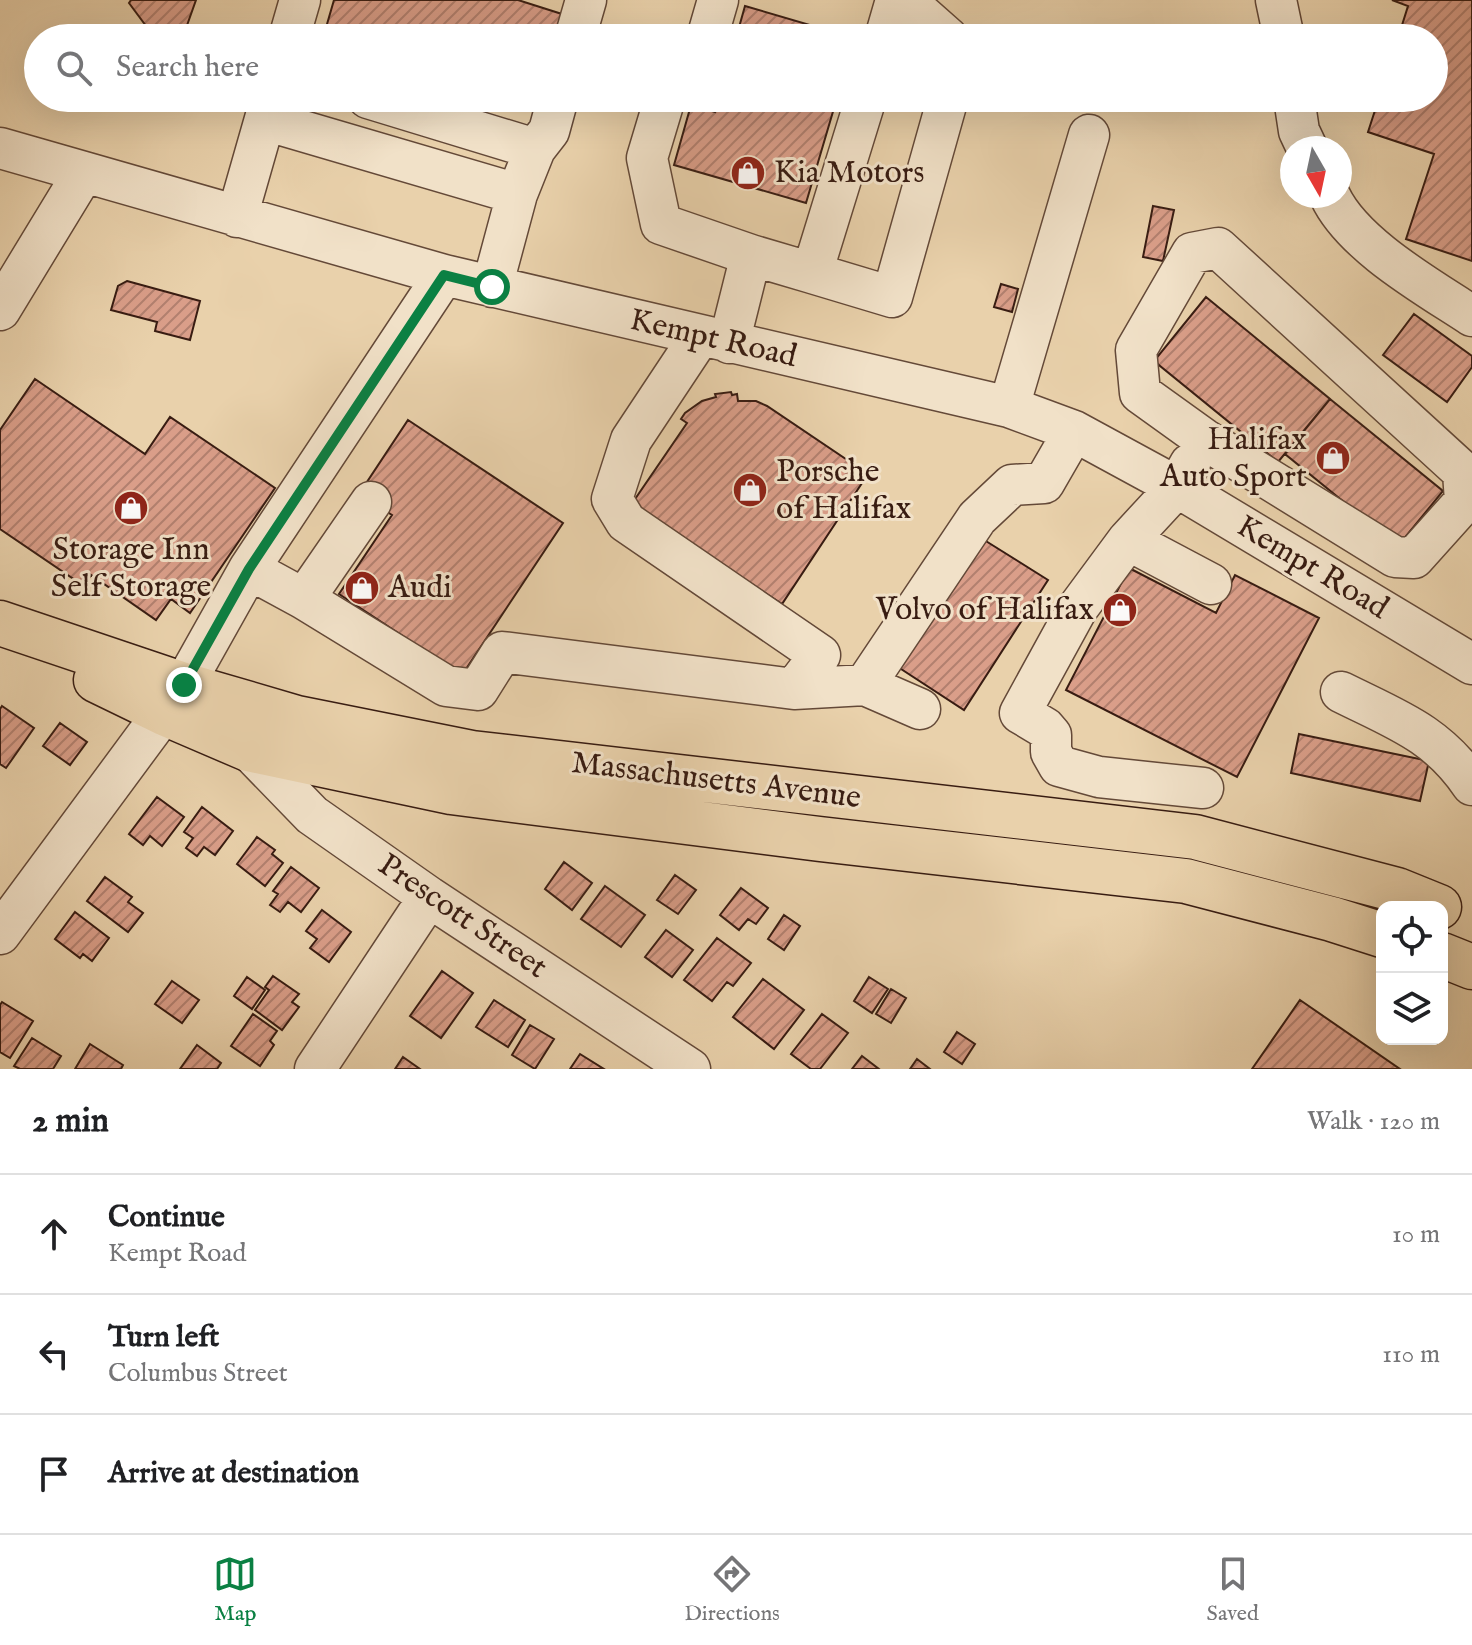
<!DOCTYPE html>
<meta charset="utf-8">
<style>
body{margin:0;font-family:"IM FELL English",serif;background:#f2f2f2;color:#202124}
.controls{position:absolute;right:24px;bottom:24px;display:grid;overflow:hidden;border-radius:16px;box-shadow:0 8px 32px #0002}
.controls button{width:72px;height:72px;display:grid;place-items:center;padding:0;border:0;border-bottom:2px solid #e0e0e0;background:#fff;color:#202124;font:40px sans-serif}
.compass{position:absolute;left:1280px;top:136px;width:72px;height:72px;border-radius:50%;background:#fff;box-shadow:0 8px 32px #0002;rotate:171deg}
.stop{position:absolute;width:24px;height:24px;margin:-18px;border:6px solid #0b8043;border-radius:50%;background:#fff}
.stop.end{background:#0b8043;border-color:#fff;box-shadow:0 2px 8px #0008}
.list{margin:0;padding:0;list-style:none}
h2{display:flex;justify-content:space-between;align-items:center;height:104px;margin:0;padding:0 32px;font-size:34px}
h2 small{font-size:26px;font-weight:400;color:#757577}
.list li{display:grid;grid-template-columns:52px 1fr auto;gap:24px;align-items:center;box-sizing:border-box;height:120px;padding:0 32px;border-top:2px solid #e0e0e0}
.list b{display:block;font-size:30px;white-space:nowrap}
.list p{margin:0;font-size:26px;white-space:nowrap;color:#757577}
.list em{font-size:26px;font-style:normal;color:#757577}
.icon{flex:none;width:44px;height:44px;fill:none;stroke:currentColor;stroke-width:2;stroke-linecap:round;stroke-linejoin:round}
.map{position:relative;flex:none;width:1472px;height:1069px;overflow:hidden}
.search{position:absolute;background:#fff;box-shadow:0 8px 32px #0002;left:24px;right:24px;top:24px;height:88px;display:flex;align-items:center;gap:20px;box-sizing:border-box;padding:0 28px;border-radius:44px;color:#757577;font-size:30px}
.sheet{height:464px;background:#fff}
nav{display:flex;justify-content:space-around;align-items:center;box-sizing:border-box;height:112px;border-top:2px solid #e0e0e0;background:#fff;font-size:22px;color:#757577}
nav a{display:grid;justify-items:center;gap:4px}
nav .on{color:#0b8043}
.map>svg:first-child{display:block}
.building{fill:url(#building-hatch);stroke:#381c12;stroke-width:2}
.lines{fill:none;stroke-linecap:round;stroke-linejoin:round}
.minor-casing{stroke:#644938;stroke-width:43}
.major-casing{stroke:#381c12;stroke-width:47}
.minor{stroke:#f1e1c8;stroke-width:40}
.major{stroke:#e9d1ab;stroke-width:44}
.route{stroke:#0b8043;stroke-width:10}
.labels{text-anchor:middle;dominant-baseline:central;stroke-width:6;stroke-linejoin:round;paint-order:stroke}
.poi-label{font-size:32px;fill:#381c12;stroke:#f1e1c8;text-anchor:start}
.street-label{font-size:32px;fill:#381c12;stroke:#f1e1c8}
</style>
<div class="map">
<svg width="1472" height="1069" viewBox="0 0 1472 1069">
<defs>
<pattern id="building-hatch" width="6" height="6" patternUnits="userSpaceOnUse" patternTransform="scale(2)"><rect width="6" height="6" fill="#da9e89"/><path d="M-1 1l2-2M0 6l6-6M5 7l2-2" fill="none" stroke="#b2806f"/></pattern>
</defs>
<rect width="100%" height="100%" fill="#e9d1ab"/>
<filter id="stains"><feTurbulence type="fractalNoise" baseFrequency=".0025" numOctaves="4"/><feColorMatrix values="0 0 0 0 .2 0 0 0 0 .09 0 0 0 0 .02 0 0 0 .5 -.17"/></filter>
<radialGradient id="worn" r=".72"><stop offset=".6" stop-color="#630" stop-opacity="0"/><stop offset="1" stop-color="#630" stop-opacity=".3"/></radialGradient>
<path class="building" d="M 131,0 L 196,0 L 185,31 L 190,37 L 155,38 L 129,3 Z
M 334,0 L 518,0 L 565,15 L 558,38 L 323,38 Z
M 1392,0 L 1472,0 L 1472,261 L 1406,239 L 1434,154 L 1368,132 L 1379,98 L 1434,98 L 1434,38 L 1398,38 L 1408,6 Z
M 745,6 L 854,38 L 736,38 Z
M 719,98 L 837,98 L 806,203 L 674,165 L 691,105 L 715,112 Z
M 1153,206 L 1174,210 L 1163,261 L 1143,257 Z
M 127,281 L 200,301 L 190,340 L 155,331 L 157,322 L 111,310 L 118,286 Z
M 1001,284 L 1018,289 L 1012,312 L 994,307 Z
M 1206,297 L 1330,399 L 1278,462 L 1154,361 Z
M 1414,314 L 1472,356 L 1472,367 L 1447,402 L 1383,355 Z
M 35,379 L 145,454 L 170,417 L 275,488 L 190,613 L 171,599 L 156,620 L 91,575 L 84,586 L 0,529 L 0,430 Z
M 731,392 L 732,395 L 737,394 L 738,401 L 756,401 L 767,406 L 868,474 L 782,604 L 631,505 L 687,423 L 681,419 L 685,413 L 702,401 L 716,397 L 715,394 Z
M 1330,399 L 1443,491 L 1398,546 L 1285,454 Z
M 408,420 L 563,523 L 462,675 L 339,594 L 392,515 L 359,494 Z
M 981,538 L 1048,580 L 964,710 L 898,667 Z
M 1129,568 L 1216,613 L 1235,575 L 1319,618 L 1237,777 L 1066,690 Z
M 2,706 L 34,728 L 6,768 L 0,764 L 0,709 Z
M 60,723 L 87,742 L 70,765 L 43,746 Z
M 1299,734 L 1429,761 L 1420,801 L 1291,773 Z
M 157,797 L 184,817 L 162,846 L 150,836 L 143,845 L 129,834 Z
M 202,807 L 233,831 L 215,855 L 204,847 L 197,856 L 186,848 L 193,838 L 184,832 Z
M 257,837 L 275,850 L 272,854 L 283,863 L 265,886 L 237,864 Z
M 564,862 L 592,883 L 572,910 L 545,889 Z
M 291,867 L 319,888 L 301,912 L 288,902 L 280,912 L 270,905 L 278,894 L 273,891 Z
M 675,875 L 696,890 L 678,914 L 657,900 Z
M 105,877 L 132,897 L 128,902 L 143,913 L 128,932 L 87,901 Z
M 605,886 L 645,915 L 621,947 L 581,919 Z
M 741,888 L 768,908 L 756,924 L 748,919 L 739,930 L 720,915 Z
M 322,910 L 351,932 L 329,962 L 310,948 L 317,939 L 306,931 Z
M 75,912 L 109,938 L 92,961 L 83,954 L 80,958 L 55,939 Z
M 784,915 L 800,926 L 784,950 L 768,939 Z
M 666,930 L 693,950 L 672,977 L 645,957 Z
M 717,938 L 751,963 L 733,986 L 727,982 L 712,1001 L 684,980 Z
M 442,971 L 473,993 L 441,1038 L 410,1016 Z
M 273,976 L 299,994 L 292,1002 L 299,1007 L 282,1030 L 255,1010 L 269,990 L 265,987 Z
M 247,977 L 265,990 L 252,1009 L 234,996 Z
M 869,977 L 888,989 L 872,1013 L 854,1001 Z
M 763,979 L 804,1010 L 774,1049 L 733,1017 Z
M 172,981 L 199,1000 L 182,1023 L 155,1004 Z
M 891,989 L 906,998 L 891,1023 L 876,1014 Z
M 494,1000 L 525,1020 L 508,1047 L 476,1027 Z
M 1300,1000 L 1400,1069 L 1252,1069 Z
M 2,1002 L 33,1021 L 10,1058 L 0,1052 L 0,1005 Z
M 253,1014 L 277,1031 L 270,1041 L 274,1045 L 260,1066 L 231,1046 Z
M 822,1014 L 848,1033 L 820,1069 L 811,1069 L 791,1054 Z
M 530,1025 L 554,1039 L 535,1069 L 512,1055 Z
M 957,1032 L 975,1044 L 962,1064 L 944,1052 Z
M 32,1038 L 61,1056 L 53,1069 L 20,1069 L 14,1066 Z
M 90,1044 L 123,1065 L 121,1069 L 75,1069 Z
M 197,1045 L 221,1063 L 217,1069 L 180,1069 Z
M 580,1054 L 604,1069 L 570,1069 Z
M 862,1056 L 879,1069 L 852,1069 Z
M 403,1057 L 420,1069 L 395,1069 Z
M 917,1059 L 930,1069 L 910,1069 Z"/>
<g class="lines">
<g class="minor-casing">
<path id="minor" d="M 905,0 L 948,38
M 1276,0 L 1284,38
M 289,38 L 300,0
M 575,38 L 586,0
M 707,38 L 718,0
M 885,38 L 896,0
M 368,98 L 535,149
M 665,98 L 647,158 L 661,224 L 751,255
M 1294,98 L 1299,131 L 1307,148
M 265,120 L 517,194
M 0,148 L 444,275 L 1009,407 L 1074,431 L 1177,487 L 1472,664
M 1330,196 C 1353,245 1428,287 1472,316
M 237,217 L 271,98
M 1218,248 L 1463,472 L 1465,501 L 1414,558 L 1395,557 L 1204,439 L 1140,393 L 1136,350 L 1192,253 Z
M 812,273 L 892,297 L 948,98
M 492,287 L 517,194 L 535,149 L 549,131 L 558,98
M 0,310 L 84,172
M 700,336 L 631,440 L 612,499 L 626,522 L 820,655 L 794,689
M 729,343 L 751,255 L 812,273 L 866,98
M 1009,407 L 1089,135
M 1190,464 L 1177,487 L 1128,540 L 1077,609 L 1020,713 L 1045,728 L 1051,735 L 1051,752 L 1059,766 L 1099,777 L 1203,788
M 1128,540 L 1211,584
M 249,569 L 304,599 L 446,686 L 478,690 L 502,652 L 794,689 L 865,685 L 977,518 L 1012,485 L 1044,483 L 1074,431
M 304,599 L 371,502
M 865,685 L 920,709
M 1341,692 C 1395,719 1437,733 1472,785
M 248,749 L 312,815 L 429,897 L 690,1069
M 0,934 L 184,685 L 249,569 L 444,275
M 315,1069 L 429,897"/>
</g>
<g class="major-casing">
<path id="major" d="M 0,623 L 184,685 L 297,718 L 472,753 L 1195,837 L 1397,890 L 1439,907
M 96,680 L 164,713 L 248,749 L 451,792 L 820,839 L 1186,881 L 1332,919 L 1382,935
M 1442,955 L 1472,967"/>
</g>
<use href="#minor" class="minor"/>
<use href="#major" class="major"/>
</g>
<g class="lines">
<path class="route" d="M 184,685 L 249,569 L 444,275 L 492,287"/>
</g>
<defs>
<g id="shop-disc" transform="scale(1.8)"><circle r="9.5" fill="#8f2418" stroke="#f1e1c8"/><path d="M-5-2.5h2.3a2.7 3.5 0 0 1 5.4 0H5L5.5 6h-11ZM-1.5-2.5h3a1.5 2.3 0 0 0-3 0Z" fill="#fff"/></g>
</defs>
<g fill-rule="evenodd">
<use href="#shop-disc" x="748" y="173"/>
<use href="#shop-disc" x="1333" y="458"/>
<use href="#shop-disc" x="750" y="490"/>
<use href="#shop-disc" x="131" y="508"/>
<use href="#shop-disc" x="362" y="588"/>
<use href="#shop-disc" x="1120" y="610"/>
</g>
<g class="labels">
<g class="poi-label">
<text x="774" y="173">Kia Motors</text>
<text x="1307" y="440" text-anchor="end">Halifax<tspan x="1307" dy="37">Auto Sport</tspan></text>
<text x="776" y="472">Porsche<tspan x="776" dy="37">of Halifax</tspan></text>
<text x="131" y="550" text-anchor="middle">Storage Inn<tspan x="131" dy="37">Self Storage</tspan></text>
<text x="388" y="588">Audi</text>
<text x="1094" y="610" text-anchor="end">Volvo of Halifax</text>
</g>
<g class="street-label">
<text transform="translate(713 339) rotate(13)">Kempt Road</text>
<text transform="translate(1312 568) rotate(31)">Kempt Road</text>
<text transform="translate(716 781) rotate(7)">Massachusetts Avenue</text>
<text transform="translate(462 917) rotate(34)">Prescott Street</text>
</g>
</g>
<rect width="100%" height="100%" filter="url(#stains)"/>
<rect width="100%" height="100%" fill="url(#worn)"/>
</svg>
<div class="controls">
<button><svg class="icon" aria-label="locate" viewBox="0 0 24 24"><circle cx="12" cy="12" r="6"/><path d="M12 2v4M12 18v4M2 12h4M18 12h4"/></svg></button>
<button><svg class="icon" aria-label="layers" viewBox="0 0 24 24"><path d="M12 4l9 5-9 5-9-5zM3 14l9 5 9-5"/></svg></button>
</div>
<svg class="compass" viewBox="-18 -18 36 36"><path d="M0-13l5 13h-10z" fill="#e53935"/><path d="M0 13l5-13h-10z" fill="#757577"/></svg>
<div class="stop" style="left:492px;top:287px"></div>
<div class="stop end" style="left:184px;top:685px"></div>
<div class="search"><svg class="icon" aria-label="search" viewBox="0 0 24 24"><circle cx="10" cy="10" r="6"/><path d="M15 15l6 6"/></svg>Search here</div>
</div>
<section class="sheet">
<h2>2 min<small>Walk · 120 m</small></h2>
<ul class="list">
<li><svg class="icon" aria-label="ahead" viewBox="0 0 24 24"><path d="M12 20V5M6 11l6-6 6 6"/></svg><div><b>Continue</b><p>Kempt Road</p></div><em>10 m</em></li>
<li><svg class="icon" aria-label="left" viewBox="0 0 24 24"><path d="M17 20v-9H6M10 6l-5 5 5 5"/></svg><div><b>Turn left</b><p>Columbus Street</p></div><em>110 m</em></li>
<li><svg class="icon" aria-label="arrive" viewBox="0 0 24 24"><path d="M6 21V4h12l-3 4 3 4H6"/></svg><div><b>Arrive at destination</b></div></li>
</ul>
</section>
<nav>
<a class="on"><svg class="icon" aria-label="map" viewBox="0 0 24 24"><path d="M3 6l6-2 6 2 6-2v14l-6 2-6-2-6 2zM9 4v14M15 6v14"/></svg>Map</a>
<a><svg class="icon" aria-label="directions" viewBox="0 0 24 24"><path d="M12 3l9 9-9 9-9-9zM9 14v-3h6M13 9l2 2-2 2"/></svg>Directions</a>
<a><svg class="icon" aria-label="saved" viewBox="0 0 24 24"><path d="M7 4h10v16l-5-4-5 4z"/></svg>Saved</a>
</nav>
